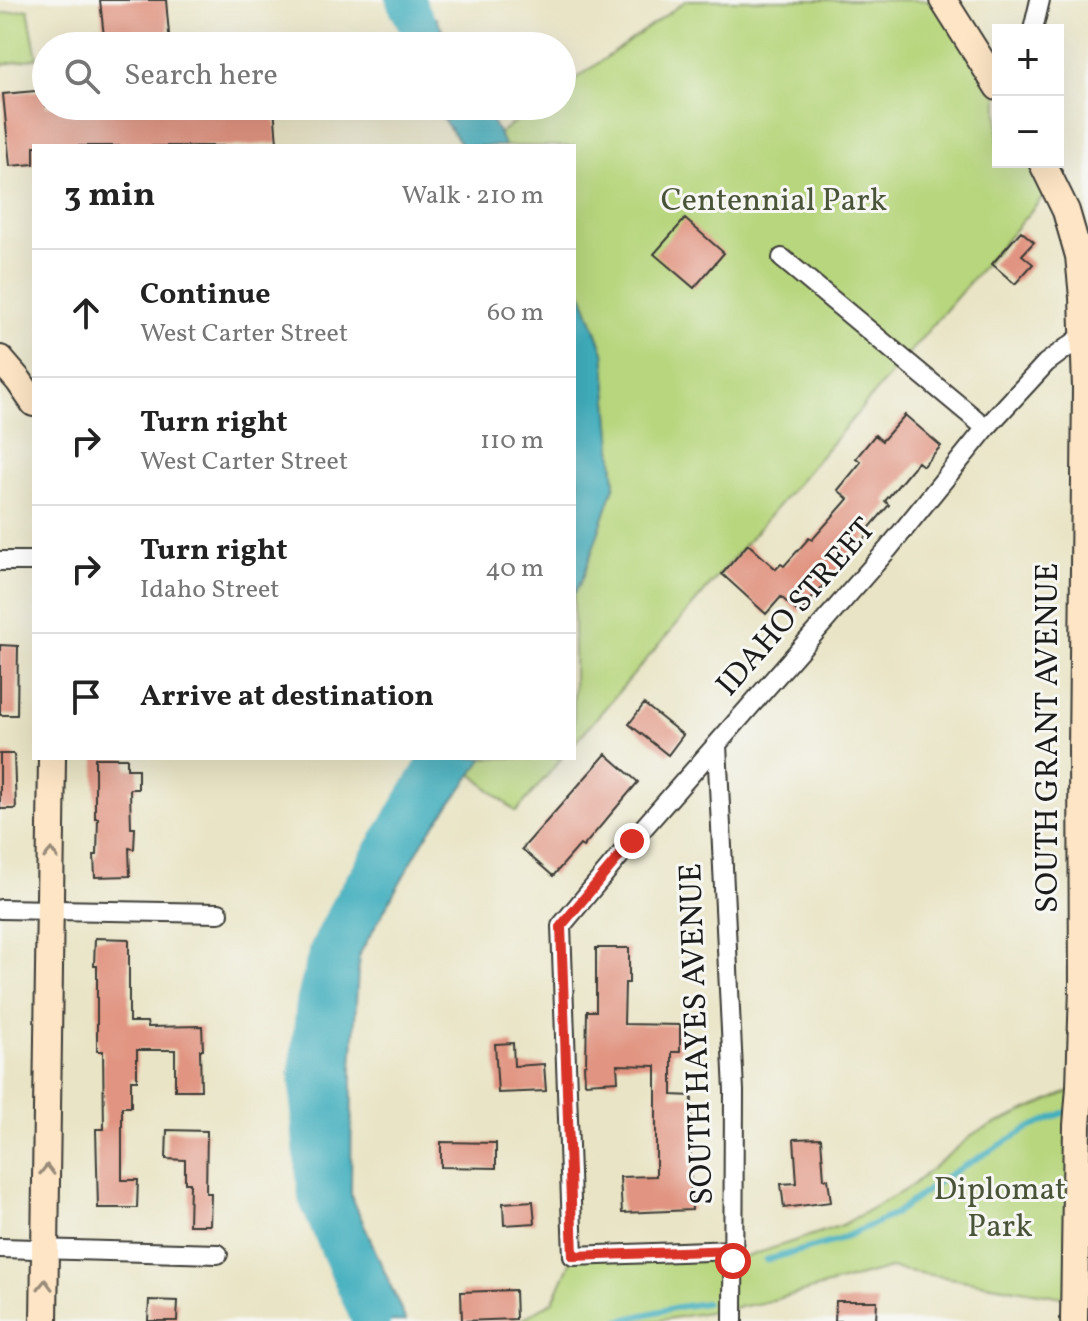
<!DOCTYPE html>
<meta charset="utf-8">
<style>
body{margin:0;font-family:Vollkorn,serif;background:#f6f6f6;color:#222}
.controls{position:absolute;right:24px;top:24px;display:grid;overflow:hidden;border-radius:0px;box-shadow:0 8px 32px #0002}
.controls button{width:72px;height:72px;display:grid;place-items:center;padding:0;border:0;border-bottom:2px solid #e0e0e0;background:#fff;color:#222;font:40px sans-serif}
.stop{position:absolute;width:24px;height:24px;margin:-18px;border:6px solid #d93025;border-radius:50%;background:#fff}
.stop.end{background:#d93025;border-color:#fff;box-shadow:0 2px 8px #0008}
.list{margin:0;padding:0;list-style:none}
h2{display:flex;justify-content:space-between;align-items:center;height:104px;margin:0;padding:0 32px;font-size:34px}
h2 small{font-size:26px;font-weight:400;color:#767676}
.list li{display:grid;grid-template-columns:52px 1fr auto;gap:24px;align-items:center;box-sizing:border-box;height:128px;padding:0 32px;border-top:2px solid #e0e0e0}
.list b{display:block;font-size:30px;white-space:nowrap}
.list p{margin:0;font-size:26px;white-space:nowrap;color:#767676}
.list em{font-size:26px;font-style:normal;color:#767676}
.icon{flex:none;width:44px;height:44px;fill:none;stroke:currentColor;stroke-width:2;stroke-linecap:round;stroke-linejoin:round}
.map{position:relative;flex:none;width:1088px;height:1321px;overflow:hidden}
.search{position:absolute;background:#fff;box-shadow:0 8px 32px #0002;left:32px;top:32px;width:544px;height:88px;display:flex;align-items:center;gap:20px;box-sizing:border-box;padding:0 28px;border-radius:44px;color:#767676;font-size:30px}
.panel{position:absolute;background:#fff;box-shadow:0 8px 32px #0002;left:32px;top:144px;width:544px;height:616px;border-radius:0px}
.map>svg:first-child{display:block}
.green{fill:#b7d67d;stroke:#6a794c;stroke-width:2}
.water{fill:#40aebd;stroke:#2e656c;stroke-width:2}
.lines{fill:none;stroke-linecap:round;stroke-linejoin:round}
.stream{stroke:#40aebd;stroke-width:6}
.river{stroke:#40aebd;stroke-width:38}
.building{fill:#e19481}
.street-casing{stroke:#3b3a35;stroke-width:22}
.secondary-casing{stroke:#3b3a35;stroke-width:30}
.street{stroke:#fff;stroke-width:18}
.secondary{stroke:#fde5c5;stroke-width:26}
.oneway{stroke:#988b79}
.route{stroke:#d93025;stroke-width:10}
.labels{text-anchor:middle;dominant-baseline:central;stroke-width:6;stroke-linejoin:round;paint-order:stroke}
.park-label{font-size:32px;fill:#4a5439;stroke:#f6f6f2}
.street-label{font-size:32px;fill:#1c1c1c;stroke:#f6f6f2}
</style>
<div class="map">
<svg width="1088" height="1321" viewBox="0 0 1088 1321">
<rect width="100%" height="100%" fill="#f6f6f2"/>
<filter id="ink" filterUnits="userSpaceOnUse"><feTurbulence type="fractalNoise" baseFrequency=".0125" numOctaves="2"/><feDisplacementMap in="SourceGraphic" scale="16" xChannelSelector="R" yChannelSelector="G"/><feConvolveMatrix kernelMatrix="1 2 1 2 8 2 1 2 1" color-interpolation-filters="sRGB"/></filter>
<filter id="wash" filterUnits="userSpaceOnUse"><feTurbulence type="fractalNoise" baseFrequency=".006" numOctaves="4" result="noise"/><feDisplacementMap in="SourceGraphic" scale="32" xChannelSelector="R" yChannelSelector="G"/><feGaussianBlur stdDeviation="1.8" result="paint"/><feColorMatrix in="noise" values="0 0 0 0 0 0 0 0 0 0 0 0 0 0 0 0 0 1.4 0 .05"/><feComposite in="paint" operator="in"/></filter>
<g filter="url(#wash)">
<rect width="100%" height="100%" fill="#e9e4c5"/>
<path class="green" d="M 687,0 L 943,0 L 998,87 L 998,162 L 1042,162 L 1053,185 L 574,744 L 574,595 L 584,575 L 615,484 L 604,352 L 574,273 L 574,146 L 505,146 L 498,134 L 537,106 L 562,106 L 562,89 Z
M 28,9 L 37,58 L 0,65 L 0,14 Z
M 484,758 L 562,758 L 516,812 L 472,774 Z
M 1080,1087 L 1075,1299 L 890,1268 L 762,1303 L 655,1321 L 519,1321 L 553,1301 L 573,1256 L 734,1250 L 734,1261 L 842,1225 L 910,1187 L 976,1132 Z"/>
<path class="water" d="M 436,18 L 452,46 L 403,46 Z
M 434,106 L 484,106 L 505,146 L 462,146 Z
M 574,273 L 604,352 L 615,484 L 584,575 L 574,595 L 574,504 L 579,486 L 574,451 Z
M 439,758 L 484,758 L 425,838 L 359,955 L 352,1069 L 351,1195 L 406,1321 L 357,1321 L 353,1314 L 322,1207 L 308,1071 L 335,936 Z"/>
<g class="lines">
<path class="stream" d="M 766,1260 L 836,1241 L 893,1215 L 944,1178 L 1029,1128 L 1070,1110
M 618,1321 L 677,1307 L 706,1303"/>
<path class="river" d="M 405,0 L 428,46
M 371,1321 L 317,1197 L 311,1134 L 308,1071 L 315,1004 L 327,954 L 349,908 L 440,758"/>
</g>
<g id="blocks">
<path class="building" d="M 100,0 L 166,0 L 170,46 L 105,46 Z
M 46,90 L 46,106 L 274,106 L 277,143 L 241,146 L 34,146 L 34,164 L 10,166 L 3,94 Z
M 685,219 L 724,253 L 694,288 L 654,254 Z
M 1021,231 L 1034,242 L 1022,255 L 1033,264 L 1015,284 L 992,264 Z
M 905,415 L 941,446 L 923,466 L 918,462 L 885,501 L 889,505 L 865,533 L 867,536 L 799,613 L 781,597 L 766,614 L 722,574 L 748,544 L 776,569 L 781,564 L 784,566 L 809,538 L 812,540 L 848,499 L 838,490 L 861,462 L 856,458 L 875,435 L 882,441 Z
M 0,645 L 18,646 L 17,715 L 0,715 Z
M 644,704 L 683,735 L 668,755 L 629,724 Z
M 0,754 L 14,754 L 16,809 L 0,809 Z
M 606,754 L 638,782 L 583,847 L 580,845 L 553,876 L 522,849 Z
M 95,758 L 127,758 L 127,769 L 138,769 L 138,789 L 130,789 L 131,828 L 135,828 L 134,849 L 129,848 L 130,876 L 95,877 L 94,855 L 97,855 L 98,818 L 95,818 Z
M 95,938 L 129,939 L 129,1022 L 147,1022 L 148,1027 L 202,1026 L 203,1050 L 200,1050 L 201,1090 L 175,1090 L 175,1050 L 137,1050 L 137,1080 L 131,1080 L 131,1107 L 122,1107 L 122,1180 L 138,1180 L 137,1208 L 98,1208 L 96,1129 L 104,1129 L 103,1051 L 97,1051 L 97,966 L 94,966 Z
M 596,948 L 629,948 L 629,983 L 625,983 L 624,1024 L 680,1025 L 680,1052 L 672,1052 L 672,1095 L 692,1096 L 690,1164 L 692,1210 L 622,1213 L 620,1177 L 656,1176 L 656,1066 L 617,1065 L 618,1081 L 585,1083 L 584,1065 L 586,1064 L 587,1011 L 596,1011 Z
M 513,1043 L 514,1066 L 544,1064 L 546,1091 L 498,1093 L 495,1044 Z
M 167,1130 L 207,1131 L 206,1193 L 211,1193 L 210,1225 L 189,1225 L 190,1183 L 185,1183 L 185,1160 L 166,1159 Z
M 821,1138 L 824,1179 L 828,1179 L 831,1202 L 784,1208 L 781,1184 L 797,1183 L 794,1139 Z
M 441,1142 L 496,1143 L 496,1168 L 441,1167 Z
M 533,1201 L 535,1223 L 504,1225 L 503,1203 Z
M 515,1290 L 516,1319 L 462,1321 L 461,1292 Z
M 149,1300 L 178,1301 L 177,1321 L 148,1321 Z
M 836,1301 L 877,1301 L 876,1321 L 835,1321 Z"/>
</g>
</g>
<g filter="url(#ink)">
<use href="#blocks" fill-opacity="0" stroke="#3b3a35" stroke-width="2"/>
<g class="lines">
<g class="street-casing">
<path id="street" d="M 1033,30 L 1040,0
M 782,258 L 986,428
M 0,561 L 34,561
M 717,745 L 734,1091 L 733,1321
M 0,909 L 219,913
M 0,1248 L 218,1254
M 734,1250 L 573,1256 L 561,926 L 632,841 L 888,549 L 986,428 L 1046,363 L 1084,335"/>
</g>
<g class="secondary-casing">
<path id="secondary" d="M 943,0 L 998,87
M 1042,162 L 1066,211 L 1079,256 L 1083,297 L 1086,389 L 1082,749 L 1083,987 L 1080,1087 L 1077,1126 L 1074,1321
M 0,359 L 19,381 L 34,403
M 44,1321 L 52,758"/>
</g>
<use href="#street" class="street"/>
<use href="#secondary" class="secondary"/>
</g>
<defs><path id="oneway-chevron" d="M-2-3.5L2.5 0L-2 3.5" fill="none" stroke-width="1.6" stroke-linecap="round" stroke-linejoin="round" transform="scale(2)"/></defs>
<g class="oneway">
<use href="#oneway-chevron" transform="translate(51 854) rotate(-89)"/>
<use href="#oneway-chevron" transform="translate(47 1170) rotate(-89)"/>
<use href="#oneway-chevron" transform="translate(45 1285) rotate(-89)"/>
</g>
</g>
<g class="lines" filter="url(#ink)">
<path class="route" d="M 632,841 L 561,926 L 573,1256 L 734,1250 L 733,1261"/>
</g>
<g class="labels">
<g class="park-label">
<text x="774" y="202">Centennial Park</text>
<text x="1000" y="1191">Diplomat<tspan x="1000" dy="37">Park</tspan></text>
</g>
<g class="street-label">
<text transform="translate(797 608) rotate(-49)">IDAHO STREET</text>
<text transform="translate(1049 738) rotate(-90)">SOUTH GRANT AVENUE</text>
<text transform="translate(698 1034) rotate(-92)">SOUTH HAYES AVENUE</text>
</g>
</g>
</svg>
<div class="controls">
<button>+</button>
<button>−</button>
</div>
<div class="stop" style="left:733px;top:1261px"></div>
<div class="stop end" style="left:632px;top:841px"></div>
<div class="search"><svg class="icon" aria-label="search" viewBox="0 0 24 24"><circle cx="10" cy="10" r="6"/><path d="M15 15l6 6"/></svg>Search here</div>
<section class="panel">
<h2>3 min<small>Walk · 210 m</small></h2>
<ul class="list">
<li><svg class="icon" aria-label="ahead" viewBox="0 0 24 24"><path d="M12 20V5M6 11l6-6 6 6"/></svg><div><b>Continue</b><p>West Carter Street</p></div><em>60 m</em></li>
<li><svg class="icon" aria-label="right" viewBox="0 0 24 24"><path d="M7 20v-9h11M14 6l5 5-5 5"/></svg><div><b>Turn right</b><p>West Carter Street</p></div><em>110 m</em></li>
<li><svg class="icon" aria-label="right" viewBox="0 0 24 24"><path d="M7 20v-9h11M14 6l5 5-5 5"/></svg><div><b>Turn right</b><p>Idaho Street</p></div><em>40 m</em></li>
<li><svg class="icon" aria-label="arrive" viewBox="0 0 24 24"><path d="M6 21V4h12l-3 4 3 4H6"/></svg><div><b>Arrive at destination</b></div></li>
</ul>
</section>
</div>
